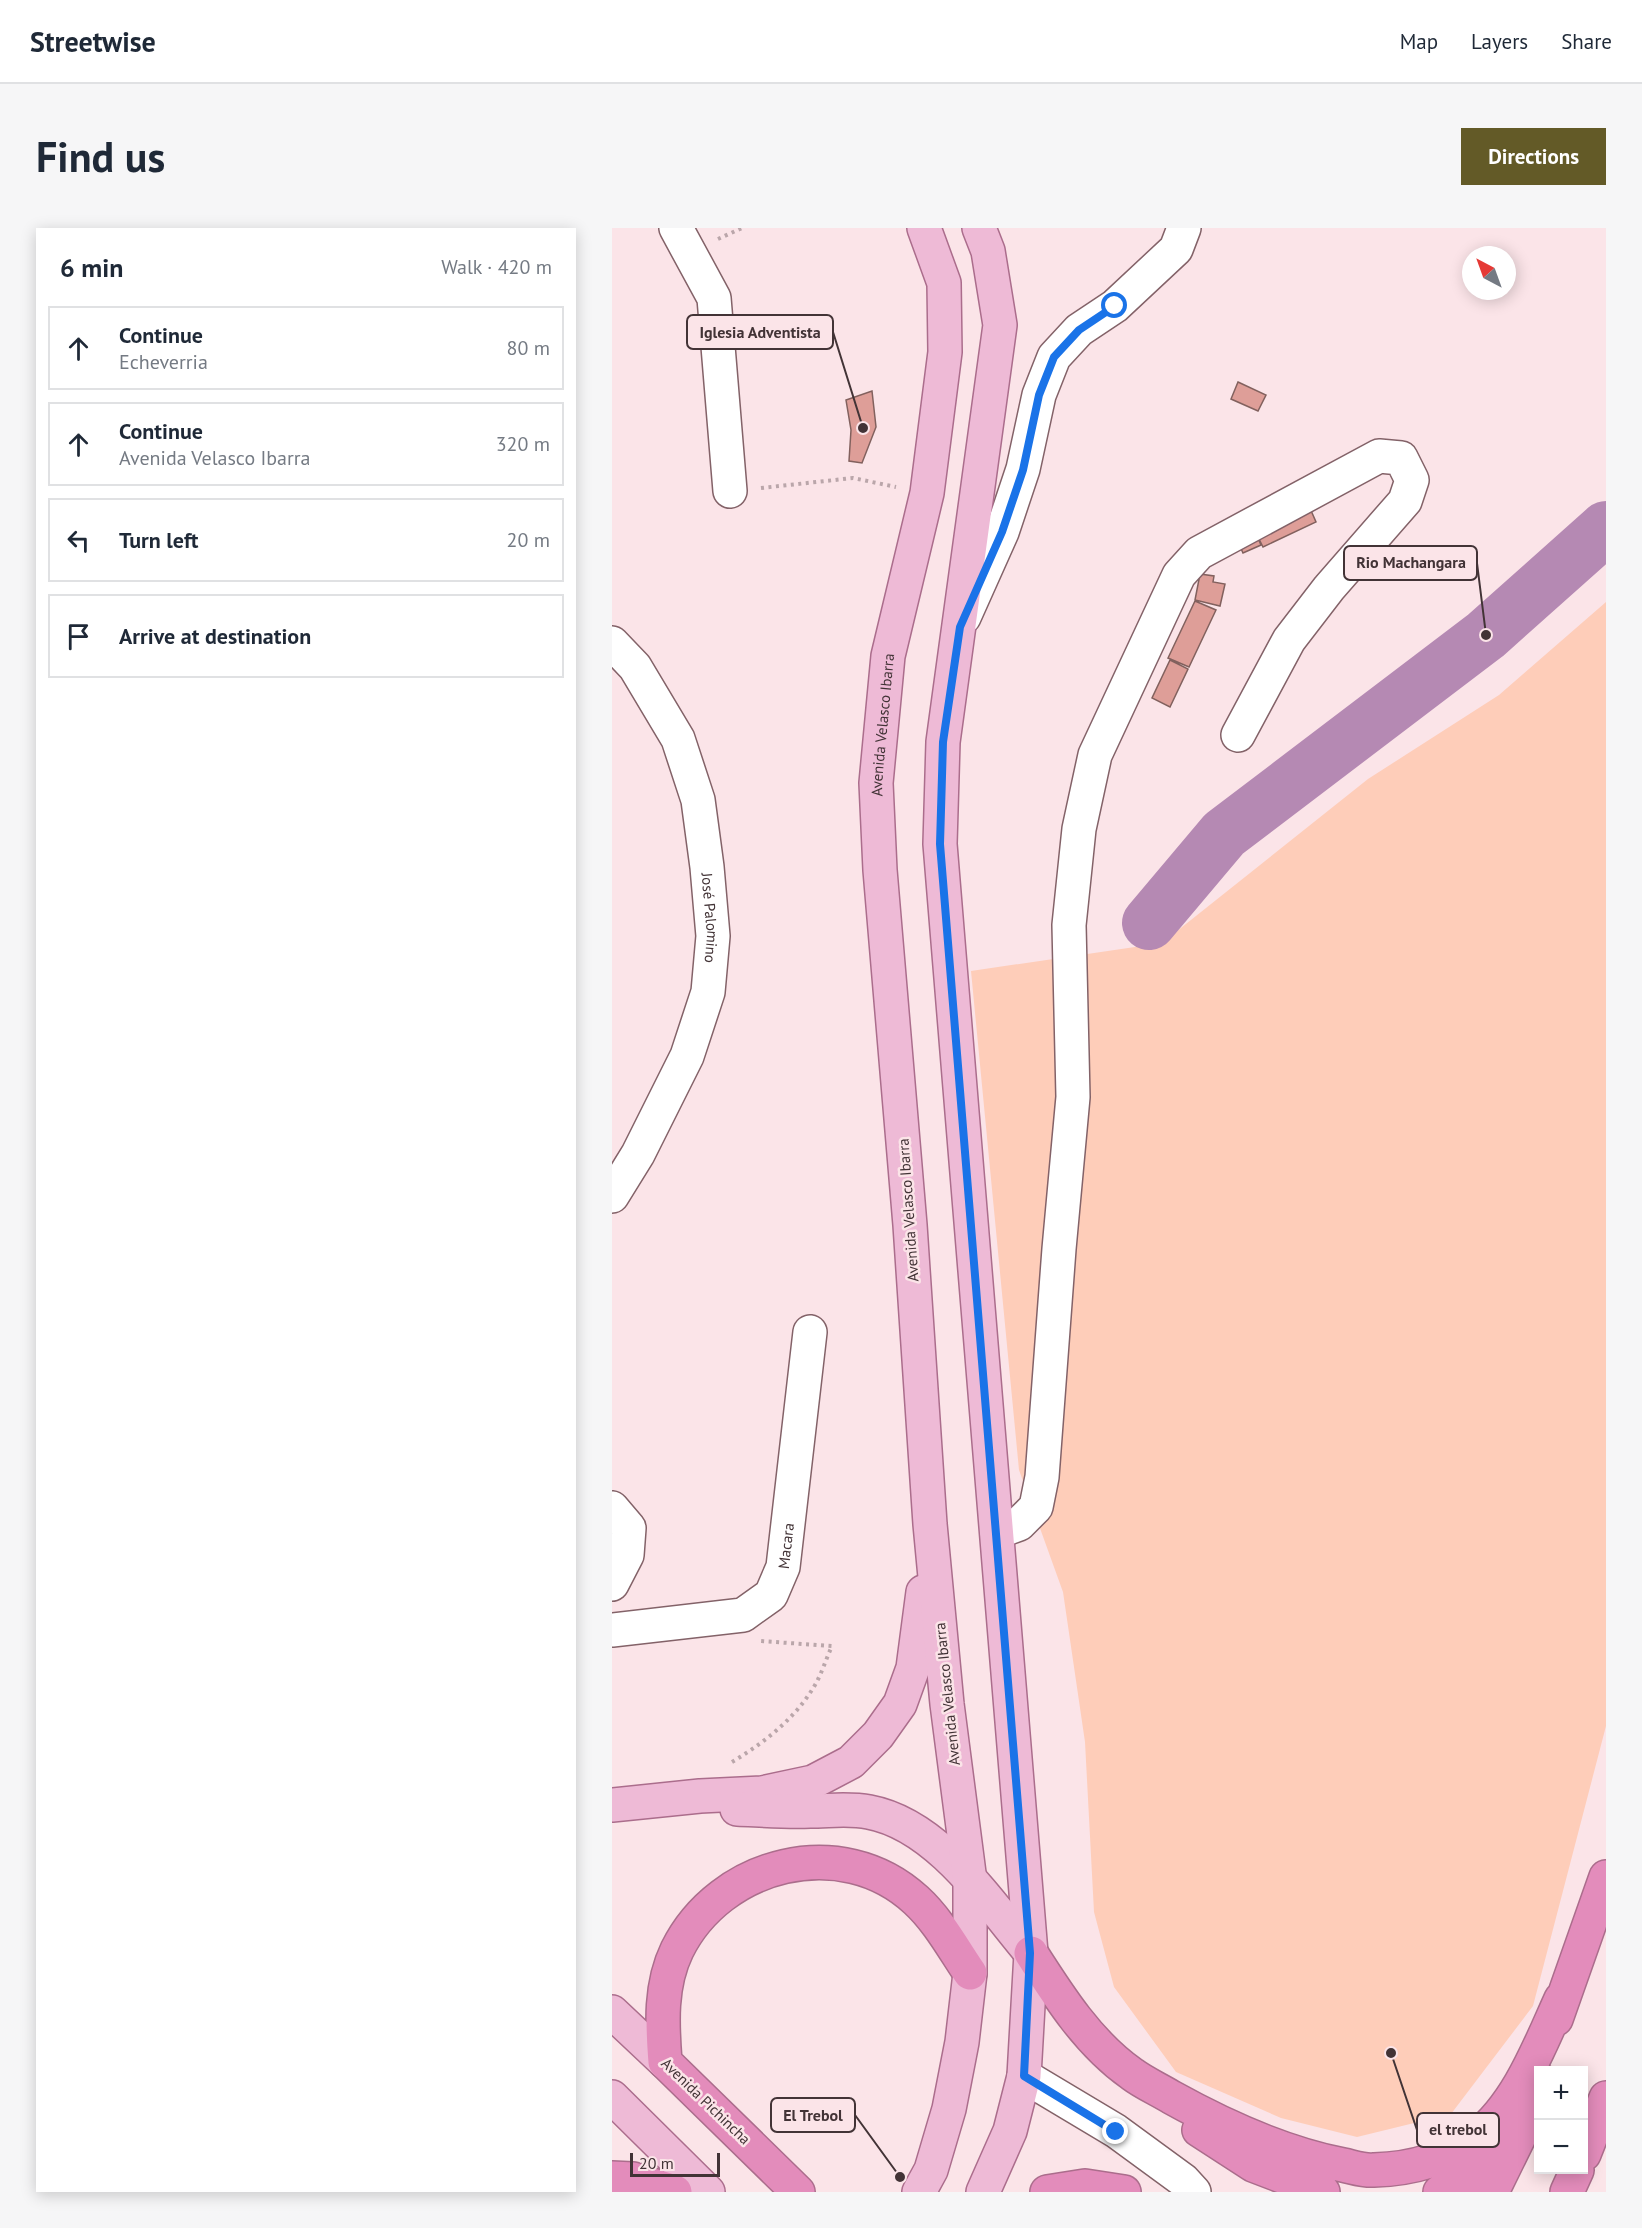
<!DOCTYPE html>
<meta charset="utf-8">
<style>
body{margin:0;font-family:"PT Sans",sans-serif;background:#f6f6f7;color:#1f2937}
.controls{position:absolute;right:18px;bottom:18px;display:grid;overflow:hidden;border-radius:0px;box-shadow:0 3px 15px #0003}
.controls button{width:54px;height:54px;display:grid;place-items:center;padding:0;border:0;border-bottom:2px solid #e0e1e3;background:#fff;color:#1f2937;font:30px sans-serif}
.compass{position:absolute;left:850px;top:18px;width:54px;height:54px;border-radius:50%;background:#fff;box-shadow:0 3px 15px #0003;rotate:319deg}
.scale{position:absolute;left:18px;bottom:15px;width:90px;box-sizing:border-box;padding-left:6px;border:3px solid #423336;border-top:0;font-size:16px;line-height:21px;white-space:nowrap;color:#423336;-webkit-text-stroke:4px #fbe4e8;paint-order:stroke}
.stop{position:absolute;width:18px;height:18px;margin:-14px;border:4px solid #1a73e8;border-radius:50%;background:#fff}
.stop.end{background:#1a73e8;border-color:#fff;box-shadow:0 2px 6px #0008}
.list{margin:0;padding:0;list-style:none}
h2{display:flex;justify-content:space-between;align-items:center;height:78px;margin:0;padding:0 24px;font-size:26px}
h2 small{font-size:20px;font-weight:400;color:#747a83}
.list li{display:grid;grid-template-columns:39px 1fr auto;gap:18px;align-items:center;box-sizing:border-box;height:84px;margin:0 12px 12px;padding:0 12px;border:2px solid #e0e1e3;border-radius:0px}
.list b{display:block;font-size:22px;white-space:nowrap}
.list p{margin:0;font-size:20px;white-space:nowrap;color:#747a83}
.list em{font-size:20px;font-style:normal;color:#747a83}
.icon{flex:none;width:33px;height:33px;fill:none;stroke:currentColor;stroke-width:2;stroke-linecap:round;stroke-linejoin:round}
.map{position:relative;flex:none;width:994px;height:1964px;overflow:hidden;border-radius:0px}
header{display:flex;align-items:center;gap:36px;box-sizing:border-box;height:84px;padding:0 30px;background:#fff;border-bottom:2px solid #e0e1e3}
header strong{font-size:28px}
nav{display:flex;gap:33px;margin-inline-start:auto;font-size:21px}
.intro{display:flex;align-items:center;justify-content:space-between;box-sizing:border-box;height:144px;padding:0 36px}
h1{margin:0;font-size:42px}
.button{padding:15px 27px;border-radius:0px;background:#635a27;color:#fff;font-size:21px;font-weight:700}
main{display:flex;gap:36px;padding:0 36px}
aside{flex:1;background:#fff;border-radius:0px;box-shadow:0 3px 15px #0003}
.map>svg:first-child{display:block}
.green{fill:#fecdb9}
.lines{fill:none;stroke-linecap:round;stroke-linejoin:round}
.river{stroke:#b589b3;stroke-width:54}
.building{fill:#de9e98;stroke:#82615e;stroke-width:1.5}
.minor-casing{stroke:#836268;stroke-width:36}
.major-casing{stroke:#ab6d8c;stroke-width:36}
.highway-casing{stroke:#ab6d8c;stroke-width:36}
.path{stroke:#baa6aa;stroke-width:4;stroke-dasharray:3 4.5;stroke-linecap:butt}
.minor{stroke:#fff;stroke-width:33}
.major{stroke:#eebad6;stroke-width:33}
.highway{stroke:#e38cbb;stroke-width:33}
.route{stroke:#1a73e8;stroke-width:8}
.labels{text-anchor:middle;dominant-baseline:central;stroke-width:5;stroke-linejoin:round;paint-order:stroke}
.street-label{font-size:15px;fill:#423336;stroke:#fbe4e8}
.leader{fill:none;stroke:#423336;stroke-width:2}
.callout-dot{fill:#423336;stroke:#fbe4e8;stroke-width:2}
.callout{fill:#fbe4e8;stroke:#423336;stroke-width:2}
.callout-label{font-size:16px;text-anchor:middle;font-weight:bold;fill:#423336}
</style>
<header>
<strong>Streetwise</strong>
<nav><a>Map</a><a>Layers</a><a>Share</a></nav>
</header>
<div class="intro"><h1>Find us</h1><a class="button">Directions</a></div>
<main>
<aside>
<h2>6 min<small>Walk · 420 m</small></h2>
<ul class="list">
<li><svg class="icon" aria-label="ahead" viewBox="0 0 24 24"><path d="M12 20V5M6 11l6-6 6 6"/></svg><div><b>Continue</b><p>Echeverria</p></div><em>80 m</em></li>
<li><svg class="icon" aria-label="ahead" viewBox="0 0 24 24"><path d="M12 20V5M6 11l6-6 6 6"/></svg><div><b>Continue</b><p>Avenida Velasco Ibarra</p></div><em>320 m</em></li>
<li><svg class="icon" aria-label="left" viewBox="0 0 24 24"><path d="M17 20v-9H6M10 6l-5 5 5 5"/></svg><div><b>Turn left</b></div><em>20 m</em></li>
<li><svg class="icon" aria-label="arrive" viewBox="0 0 24 24"><path d="M6 21V4h12l-3 4 3 4H6"/></svg><div><b>Arrive at destination</b></div></li>
</ul>
</aside>
<div class="map">
<svg width="994" height="1964" viewBox="0 0 994 1964">
<rect width="100%" height="100%" fill="#fbe4e8"/>
<path class="green" d="M 994,374 L 994,1498 L 921,1778 L 839,1886 L 745,1909 L 669,1890 L 564,1844 L 502,1759 L 482,1684 L 473,1514 L 451,1364 L 407,1242 L 359,743 L 550,715 L 756,551 L 887,467 Z"/>
<g class="lines">
<path class="river" d="M 537,695 L 612,606 L 874,407 L 994,300"/>
</g>
<path class="building" d="M 626,154 L 654,167 L 646,183 L 619,171 Z
M 260,163 L 264,199 L 250,235 L 237,233 L 239,202 L 234,172 Z
M 697,278 L 704,294 L 651,319 L 643,303 Z
M 644,306 L 649,317 L 631,325 L 626,314 Z
M 588,346 L 602,348 L 601,354 L 613,356 L 608,378 L 583,372 Z
M 583,373 L 604,382 L 577,439 L 556,430 Z
M 558,432 L 576,441 L 558,479 L 540,470 Z"/>
<g class="lines">
<g class="minor-casing">
<g id="minor">
<path d="M 64,0 L 102,70 L 118,263"/>
<path d="M 352,389 L 390,304 L 411,241 L 427,167 L 442,129 L 467,102 L 503,78 L 564,21 L 572,0"/>
<path id="s1" d="M 0,415 L 23,439 L 66,511 L 86,572 L 95,639 L 101,708 L 96,764 L 75,828 L 26,926 L 0,968"/>
<path d="M 0,1280 L 17,1300 L 15,1327 L 0,1356"/>
<path d="M 385,1304 L 407,1296 L 424,1279 L 430,1249 L 447,1021 L 461,869 L 457,697 L 467,601 L 483,527 L 567,347 L 587,325 L 767,228 L 789,230 L 800,252 L 793,273 L 717,360 L 677,412 L 626,507"/>
<path id="s2" d="M 0,1402 L 131,1387 L 159,1367 L 171,1339 L 198,1104"/>
<path d="M 412,1848 L 504,1903 L 571,1952 L 582,1964"/>
</g>
</g>
<g class="major-casing">
<g id="major">
<path d="M 367,0 L 376,23 L 388,97 L 331,514 L 328,616 L 419,1725 L 412,1848 L 398,1903 L 371,1964"/>
<path d="M 0,1577 L 88,1568 L 150,1565 L 201,1554 L 239,1534 L 266,1507 L 288,1476 L 301,1440 L 311,1364"/>
<path d="M 125,1581 C 149,1582 173,1584 198,1583 C 218,1583 237,1580 257,1584 C 326,1597 376,1674 419,1725"/>
<path d="M 0,1784 L 53,1834"/>
<path d="M 0,1869 L 96,1964"/>
<path id="s3" d="M 307,1964 L 319,1942 L 337,1881 L 350,1814 L 358,1745 L 358,1653 L 335,1476 L 318,1296 L 298,997 L 268,642 L 264,555 L 276,428 L 315,265 L 333,124 L 332,55 L 312,0"/>
</g>
</g>
<g class="highway-casing">
<path id="highway" d="M 419,1725 C 447,1769 477,1816 520,1846 C 532,1855 546,1861 559,1869 C 613,1899 670,1925 731,1937 C 741,1939 752,1943 762,1942 C 799,1941 835,1931 864,1909 C 906,1877 928,1817 949,1771
M 944,1791 L 994,1649
M 587,1902 L 641,1937 L 711,1964
M 972,1926 L 994,1870
M 0,1950 L 21,1951 L 63,1964
M 186,1964 L 53,1834 C 50,1796 48,1757 65,1722 C 108,1635 229,1603 304,1672 C 326,1692 341,1720 358,1745
M 435,1964 L 473,1958 L 512,1964
M 828,1964 C 855,1953 876,1939 896,1919
M 880,1964 L 908,1907 L 927,1851
M 955,1964 L 965,1942"/>
</g>
<path class="path" d="M 106,11 L 130,0
M 149,260 L 241,250 L 284,259
M 120,1534 C 153,1514 183,1491 203,1457 C 210,1445 214,1431 220,1418 L 148,1413"/>
<use href="#minor" class="minor"/>
<use href="#major" class="major"/>
<use href="#highway" class="highway"/>
</g>
<g class="lines">
<path class="route" d="M 503,78 L 467,102 L 442,129 L 427,167 L 411,242 L 390,304 L 348,399 L 331,514 L 328,616 L 418,1725 L 412,1848 L 504,1904"/>
</g>
<g class="labels">
<g class="street-label">
<text stroke="none"><textPath href="#s3" startOffset="1479">Avenida Velasco Ibarra</textPath></text>
<text stroke="none"><textPath href="#s1" startOffset="300">José Palomino</textPath></text>
<text transform="translate(296 982) rotate(-94)">Avenida Velasco Ibarra</text>
<text stroke="none"><textPath href="#s2" startOffset="218">Macara</textPath></text>
<text transform="translate(335 1466) rotate(-96)">Avenida Velasco Ibarra</text>
<text transform="translate(94 1873) rotate(44)">Avenida Pichincha</text>
</g>
</g>
<path class="leader" d="M251 200L221 104M874 407L865 335M288 1949L243 1887M779 1825L805 1902"/>
<g class="callout-dot">
<circle cx="251" cy="200" r="6"/>
<circle cx="874" cy="407" r="6"/>
<circle cx="288" cy="1949" r="6"/>
<circle cx="779" cy="1825" r="6"/>
</g>
<g class="callout">
<rect x="75" y="87" width="146" height="34" rx="6"/>
<rect x="732" y="318" width="133" height="34" rx="6"/>
<rect x="159" y="1870" width="84" height="34" rx="6"/>
<rect x="805" y="1885" width="82" height="34" rx="6"/>
</g>
<g class="callout-label">
<text x="148" y="110">Iglesia Adventista</text>
<text x="799" y="340">Rio Machangara</text>
<text x="201" y="1893">El Trebol</text>
<text x="846" y="1907">el trebol</text>
</g>
</svg>
<div class="controls">
<button>+</button>
<button>−</button>
</div>
<svg class="compass" viewBox="-18 -18 36 36"><path d="M0-13l5 13h-10z" fill="#e53935"/><path d="M0 13l5-13h-10z" fill="#747a83"/></svg>
<div class="scale">20 m</div>
<div class="stop" style="left:503px;top:78px"></div>
<div class="stop end" style="left:504px;top:1904px"></div>
</div>
</main>
